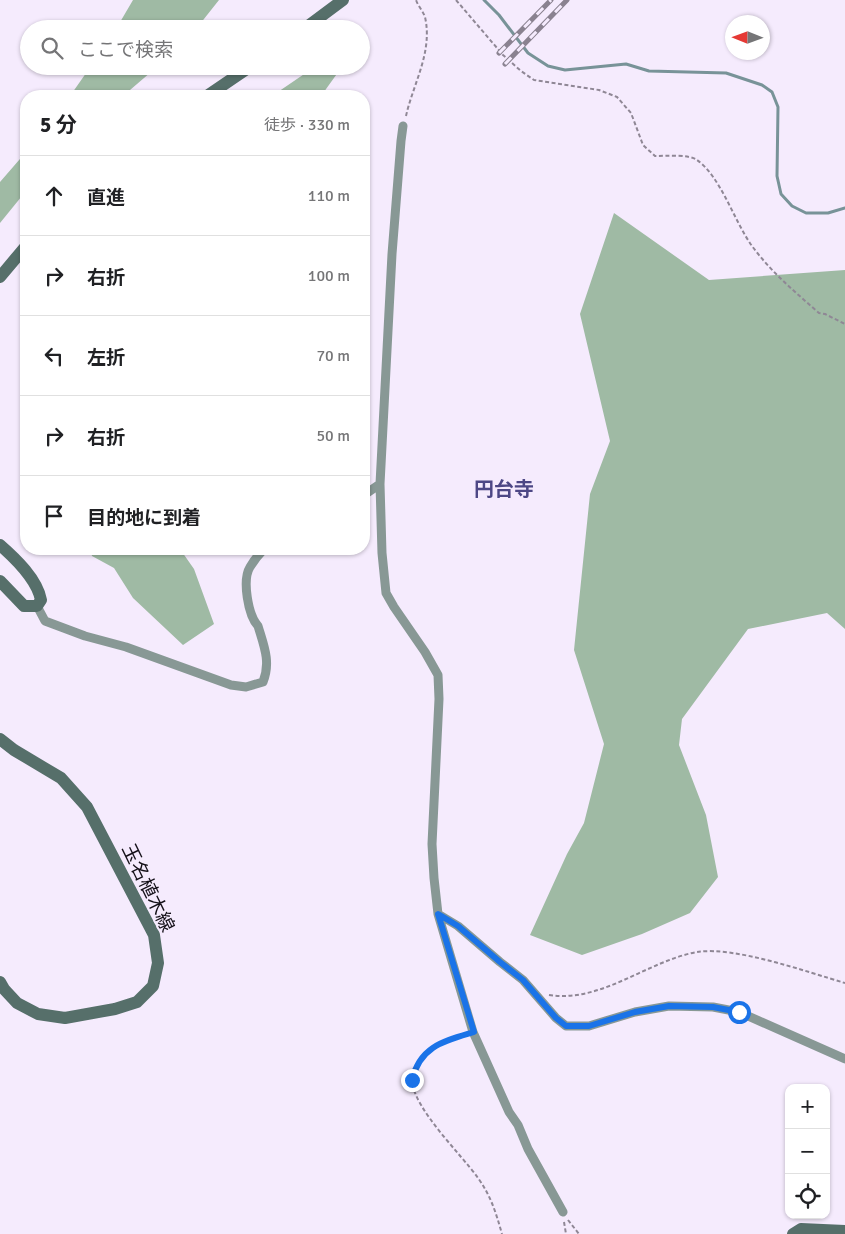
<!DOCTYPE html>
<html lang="ja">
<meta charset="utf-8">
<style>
body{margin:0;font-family:Signika,"Noto Sans JP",sans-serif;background:#f2f2f2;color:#202124}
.controls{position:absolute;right:15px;bottom:15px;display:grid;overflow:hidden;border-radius:10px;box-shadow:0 1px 4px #0004}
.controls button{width:45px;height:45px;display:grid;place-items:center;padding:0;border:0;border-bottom:1px solid #e0e0e0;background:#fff;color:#202124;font:25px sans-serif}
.compass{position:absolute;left:725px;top:15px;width:45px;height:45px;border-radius:50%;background:#fff;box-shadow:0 1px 4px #0004;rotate:271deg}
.stop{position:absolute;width:15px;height:15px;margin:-11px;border:4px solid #1a73e8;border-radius:50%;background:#fff}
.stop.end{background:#1a73e8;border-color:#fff;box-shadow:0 1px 5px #0008}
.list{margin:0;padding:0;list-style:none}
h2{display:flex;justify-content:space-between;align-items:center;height:65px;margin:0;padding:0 20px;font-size:21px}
h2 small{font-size:16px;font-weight:400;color:#757577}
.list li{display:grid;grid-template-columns:32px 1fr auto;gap:15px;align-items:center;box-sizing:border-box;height:80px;padding:0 20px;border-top:1px solid #e0e0e0}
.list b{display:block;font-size:19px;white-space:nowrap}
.list em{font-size:16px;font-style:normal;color:#757577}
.icon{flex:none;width:28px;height:28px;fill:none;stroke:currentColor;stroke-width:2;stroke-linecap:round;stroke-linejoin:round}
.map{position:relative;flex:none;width:845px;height:1234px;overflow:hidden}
.search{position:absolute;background:#fff;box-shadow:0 1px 4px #0004;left:20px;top:20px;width:350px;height:55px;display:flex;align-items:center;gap:12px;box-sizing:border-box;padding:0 18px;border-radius:28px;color:#757577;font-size:19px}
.panel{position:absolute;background:#fff;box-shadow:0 1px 4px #0004;left:20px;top:90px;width:350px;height:465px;border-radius:20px}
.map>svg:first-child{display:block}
.forest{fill:#9fbaa4}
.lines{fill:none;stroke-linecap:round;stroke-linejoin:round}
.stream{stroke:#789398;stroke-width:3}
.path{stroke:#8f8795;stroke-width:2;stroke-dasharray:4 2.5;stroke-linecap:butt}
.street{stroke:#889895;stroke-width:9}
.secondary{stroke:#566f6a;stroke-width:12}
.rail-casing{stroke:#8a8290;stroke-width:5}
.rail{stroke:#f5ebfd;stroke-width:3;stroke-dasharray:9;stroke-linecap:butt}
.route{stroke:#1a73e8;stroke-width:6}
.labels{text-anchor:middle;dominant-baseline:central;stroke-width:4;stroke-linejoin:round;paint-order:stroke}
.street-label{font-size:19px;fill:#130f17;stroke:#f5ebfd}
.neighbourhood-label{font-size:20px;font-weight:bold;fill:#4d4785;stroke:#f5ebfd}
</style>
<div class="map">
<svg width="845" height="1234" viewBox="0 0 845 1234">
<rect width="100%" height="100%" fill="#f5ebfd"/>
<path class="forest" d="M 133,0 L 219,0 L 196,29 L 116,29 Z
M 91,66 L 158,66 L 123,96 L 70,96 Z
M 316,66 L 333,66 L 339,71 L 321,96 L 272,96 Z
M 26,152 L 26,191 L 0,223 L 0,182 Z
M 614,213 L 709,280 L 845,270 L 845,629 L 827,613 L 748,629 L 682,719 L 679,745 L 706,815 L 718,877 L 690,913 L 642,934 L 582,955 L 530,935 L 567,854 L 584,823 L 604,744 L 574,650 L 590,494 L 610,441 L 580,314 Z
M 90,549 L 180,549 L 194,569 L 214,624 L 183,645 L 133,598 L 114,568 L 92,556 Z"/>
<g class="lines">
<path class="stream" d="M 484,0 L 499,15 L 528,53 L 548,66 L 565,70 L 626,64 L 649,71 L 726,73 L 762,85 L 772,92 L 778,107 L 777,176 L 781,194 L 792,206 L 806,213 L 828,213 L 845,208"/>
<path class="path" d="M 456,0 L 503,55 L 521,71 L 534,80 L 599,90 L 617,97 L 631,113 L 643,145 L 655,156 C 666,156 689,154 697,160 C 721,177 734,221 752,246 C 771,272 795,292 819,313 L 825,314 L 845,324
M 406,116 C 413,84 433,52 425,17 C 423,11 418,6 416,0
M 549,995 C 602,1003 647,961 697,952 C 735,946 807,972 845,983
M 464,1035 C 457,1037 449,1039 443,1042 C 429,1048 410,1065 412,1082 C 416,1111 460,1153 478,1178 C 491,1196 496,1213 502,1234
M 568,1220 L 579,1234
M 564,1222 L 566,1234"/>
<path class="street" d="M 403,126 L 401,141 L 392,254 L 380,484 L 382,553 L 386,593 L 394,607 L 425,652 L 438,675 L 439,699 L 432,844 L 434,878 L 438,914 L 473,1032 L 509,1112 L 518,1125 L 528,1149 L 563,1212
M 364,495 L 380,484
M 37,606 L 45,621 L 85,636 L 126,647 L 231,685 L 246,687 L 263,682 C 271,662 264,646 258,626 C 248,615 242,580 250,567 C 253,562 259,554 264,549
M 438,914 L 458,926 L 500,962 L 523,980 L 556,1018 L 566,1026 L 589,1026 L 635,1012 L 669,1006 L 713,1007 L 739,1012 L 845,1059"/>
<path class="secondary" d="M 304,29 L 343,0
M 207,96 L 251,66
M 0,277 L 26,246
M 0,545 C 16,559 37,579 41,600 L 37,606 L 24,606 L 0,581
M 0,739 L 14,750 L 61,778 L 87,807 L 154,935 L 158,963 L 153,986 L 137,1002 L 115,1009 L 65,1018 L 38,1014 L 17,1003 L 4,989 L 0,982
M 793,1234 L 801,1229 L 845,1231"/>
<g class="rail-casing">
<path id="rail" d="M 499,53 L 551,0
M 505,64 L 567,0"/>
</g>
<use href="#rail" class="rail"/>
</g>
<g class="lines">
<path class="route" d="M 412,1080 C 420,1046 444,1041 474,1032 L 438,914 L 458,926 L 500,962 L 523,980 L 556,1018 L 566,1026 L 589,1026 L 635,1012 L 669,1006 L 713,1007 L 739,1012"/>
</g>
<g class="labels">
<g class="street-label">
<text transform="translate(148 888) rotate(64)">玉名植木線</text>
</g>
<g class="neighbourhood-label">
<text x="504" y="489">円台寺</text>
</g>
</g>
</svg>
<div class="controls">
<button>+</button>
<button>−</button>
<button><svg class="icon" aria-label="locate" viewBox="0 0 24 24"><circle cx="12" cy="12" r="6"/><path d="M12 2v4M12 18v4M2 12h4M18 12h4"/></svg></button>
</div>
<svg class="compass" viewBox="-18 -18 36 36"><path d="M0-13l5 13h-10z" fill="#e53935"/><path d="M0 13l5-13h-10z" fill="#757577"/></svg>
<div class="stop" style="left:739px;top:1012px"></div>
<div class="stop end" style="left:412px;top:1080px"></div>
<div class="search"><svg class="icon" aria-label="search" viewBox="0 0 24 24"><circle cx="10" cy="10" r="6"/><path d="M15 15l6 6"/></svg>ここで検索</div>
<section class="panel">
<h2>5 分<small>徒歩 · 330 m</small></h2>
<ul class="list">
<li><svg class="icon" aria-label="ahead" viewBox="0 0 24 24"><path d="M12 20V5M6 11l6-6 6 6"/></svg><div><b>直進</b></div><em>110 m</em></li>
<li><svg class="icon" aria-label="right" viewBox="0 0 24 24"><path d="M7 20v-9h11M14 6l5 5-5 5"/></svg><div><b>右折</b></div><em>100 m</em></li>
<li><svg class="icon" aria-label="left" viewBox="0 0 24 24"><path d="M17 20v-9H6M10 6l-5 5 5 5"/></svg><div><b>左折</b></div><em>70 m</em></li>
<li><svg class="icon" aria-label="right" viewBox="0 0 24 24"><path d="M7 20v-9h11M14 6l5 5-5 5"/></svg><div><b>右折</b></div><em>50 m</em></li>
<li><svg class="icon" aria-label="arrive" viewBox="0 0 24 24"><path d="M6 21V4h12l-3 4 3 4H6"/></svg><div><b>目的地に到着</b></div></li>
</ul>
</section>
</div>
